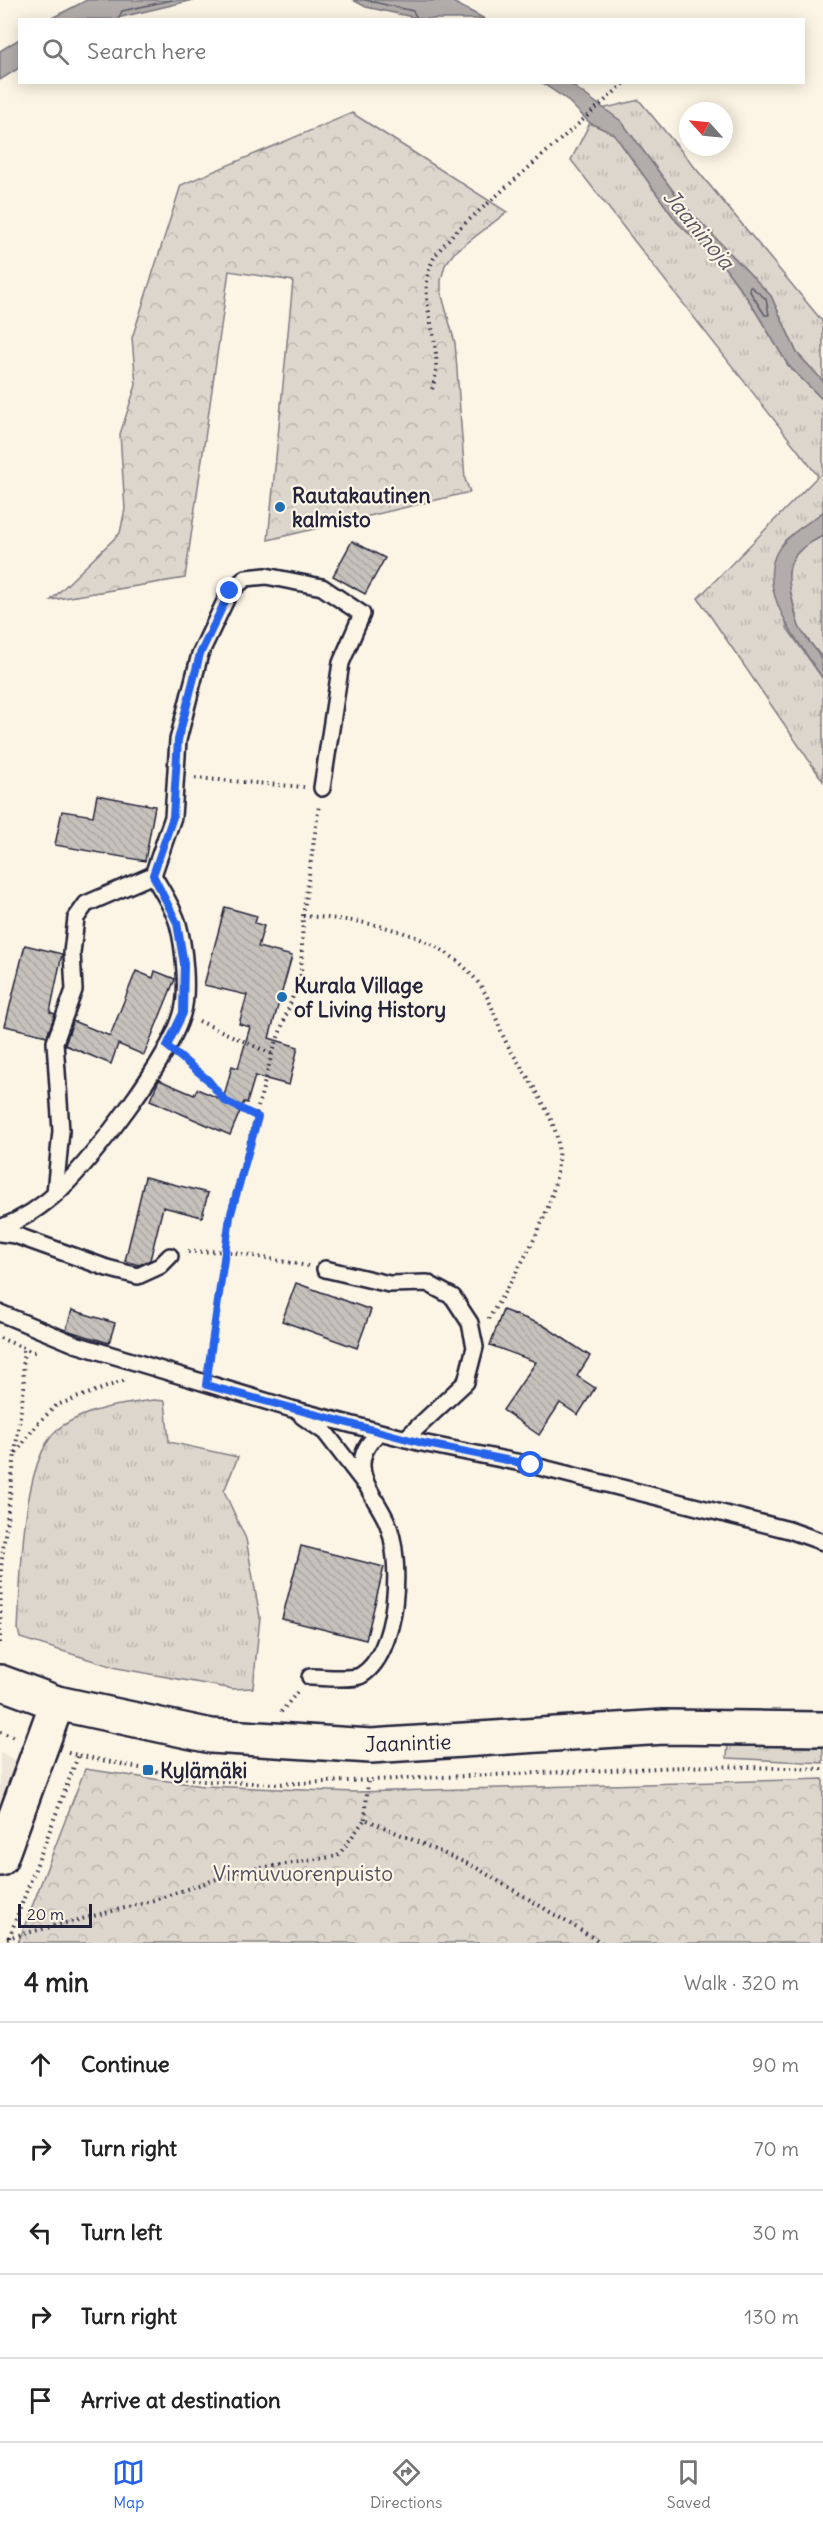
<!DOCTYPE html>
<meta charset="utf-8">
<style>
body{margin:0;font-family:Delius,sans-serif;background:#f6f6f6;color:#222}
.compass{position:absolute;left:679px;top:102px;width:54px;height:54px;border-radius:50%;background:#fff;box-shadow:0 3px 15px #0003;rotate:297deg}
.scale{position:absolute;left:18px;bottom:15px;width:74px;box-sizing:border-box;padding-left:6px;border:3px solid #22223b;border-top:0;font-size:16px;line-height:21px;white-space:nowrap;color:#22223b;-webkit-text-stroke:4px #fcf5e5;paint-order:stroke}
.stop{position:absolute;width:18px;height:18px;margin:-14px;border:4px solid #2563eb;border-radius:50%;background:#fff}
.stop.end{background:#2563eb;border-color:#fff;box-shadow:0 2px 6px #0008}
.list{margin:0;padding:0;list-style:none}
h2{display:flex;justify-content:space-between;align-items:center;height:78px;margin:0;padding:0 24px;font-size:26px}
h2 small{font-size:20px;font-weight:400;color:#767676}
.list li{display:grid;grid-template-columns:39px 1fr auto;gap:18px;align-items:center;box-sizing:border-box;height:84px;padding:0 24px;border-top:2px solid #e0e0e0}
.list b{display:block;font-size:22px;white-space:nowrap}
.list em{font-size:20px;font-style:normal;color:#767676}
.icon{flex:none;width:33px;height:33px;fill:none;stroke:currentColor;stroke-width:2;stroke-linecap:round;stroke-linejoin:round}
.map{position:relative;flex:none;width:823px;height:1943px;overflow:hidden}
.search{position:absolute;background:#fff;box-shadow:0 3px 15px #0003;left:18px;right:18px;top:18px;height:66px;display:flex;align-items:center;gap:15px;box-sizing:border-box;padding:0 21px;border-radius:0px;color:#767676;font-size:22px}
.sheet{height:498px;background:#fff}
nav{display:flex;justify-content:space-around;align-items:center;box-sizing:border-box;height:84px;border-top:2px solid #e0e0e0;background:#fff;font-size:16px;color:#767676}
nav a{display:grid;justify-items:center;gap:3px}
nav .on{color:#2563eb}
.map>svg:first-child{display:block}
.built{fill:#ece5d8}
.grass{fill:url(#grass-tufts);stroke:#7f7c84;stroke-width:1.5}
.forest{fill:url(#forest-crowns);stroke:#7f7c84;stroke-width:1.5}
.water{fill:#b2adab;stroke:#78757e;stroke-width:1.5}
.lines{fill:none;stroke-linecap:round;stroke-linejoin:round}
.shore{stroke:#5c5a68;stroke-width:1.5}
.building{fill:url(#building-back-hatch);stroke:#22223b;stroke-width:1.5}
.lane-casing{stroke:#22223b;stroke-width:20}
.secondary-casing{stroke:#22223b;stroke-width:38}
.path{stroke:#22223b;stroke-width:4;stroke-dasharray:1.5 4.5;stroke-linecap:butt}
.lane{stroke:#fcf5e5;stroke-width:15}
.secondary{stroke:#fcf5e5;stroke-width:33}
.route{stroke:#2563eb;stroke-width:8}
.poi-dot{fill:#1f6fb2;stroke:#fcf5e5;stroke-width:2}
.labels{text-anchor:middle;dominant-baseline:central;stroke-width:4.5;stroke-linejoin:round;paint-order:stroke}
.poi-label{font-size:21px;font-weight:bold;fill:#22223b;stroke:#fcf5e5;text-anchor:start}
.street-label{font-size:21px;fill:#22223b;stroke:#fcf5e5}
.park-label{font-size:21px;fill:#504f5f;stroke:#fcf5e5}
.water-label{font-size:22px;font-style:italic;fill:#545362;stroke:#fcf5e5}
</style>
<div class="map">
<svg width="823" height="1943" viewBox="0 0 823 1943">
<defs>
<pattern id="grass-tufts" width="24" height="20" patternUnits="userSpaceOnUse" patternTransform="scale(1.5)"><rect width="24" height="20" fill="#dcd6cc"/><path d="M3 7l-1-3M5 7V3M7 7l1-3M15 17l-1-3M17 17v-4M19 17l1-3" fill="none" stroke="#bcb7b0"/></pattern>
<pattern id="forest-crowns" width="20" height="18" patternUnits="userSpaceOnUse" patternTransform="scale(1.5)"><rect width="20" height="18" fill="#dcd6cc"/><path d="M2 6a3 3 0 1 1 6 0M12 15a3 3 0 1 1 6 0" fill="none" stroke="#bcb7b0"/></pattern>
<pattern id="building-back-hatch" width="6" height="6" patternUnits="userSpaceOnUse" patternTransform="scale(1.5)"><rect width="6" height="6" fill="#c6c1bb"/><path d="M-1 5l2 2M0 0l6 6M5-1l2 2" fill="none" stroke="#aaa6a2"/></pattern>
</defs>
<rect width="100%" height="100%" fill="#fcf5e5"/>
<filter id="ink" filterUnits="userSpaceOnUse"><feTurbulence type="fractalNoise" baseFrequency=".0167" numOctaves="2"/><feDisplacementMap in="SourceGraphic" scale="12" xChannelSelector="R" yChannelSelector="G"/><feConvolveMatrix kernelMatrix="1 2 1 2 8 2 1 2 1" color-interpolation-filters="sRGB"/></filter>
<g filter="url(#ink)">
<path class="built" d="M 0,1753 L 19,1763 L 0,1813 Z"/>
<path class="grass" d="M 639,100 L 823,322 L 823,381 L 797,353 L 771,296 L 682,203 L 621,121 L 601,109 Z
M 590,123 L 614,134 L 677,222 L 725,268 L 750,302 L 788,365 L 823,400 L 823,512 L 785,540 L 787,628 L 823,679 L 823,781 L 698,598 L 818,476 L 571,160 Z
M 823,536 L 823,659 L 799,628 L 788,581 L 789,565 L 799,548 Z
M 154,1400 L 165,1401 L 169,1442 L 238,1457 L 224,1491 L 246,1539 L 260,1617 L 253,1688 L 233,1689 L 117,1668 L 20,1638 L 18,1629 C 21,1583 20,1453 62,1426 C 90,1408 122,1404 154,1400 Z
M 728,1742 L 823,1744 L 823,1763 L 727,1758 Z"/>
<path class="forest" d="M 352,113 L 507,212 L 454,253 L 445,265 L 441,280 L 441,292 L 455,343 L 465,479 L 470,492 L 268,540 L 293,281 L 229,271 L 185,578 L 51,600 L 120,533 L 125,509 L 120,434 L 136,385 L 132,338 L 181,185 Z
M 85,1769 L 203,1786 L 356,1792 L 823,1779 L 823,1943 L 18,1943 Z"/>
<path class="water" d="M 87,0 L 193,0 L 113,19 L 50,19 Z
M 353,0 L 451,1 L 485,19 L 422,19 L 366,7 Z
M 19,39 L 19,68 L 0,80 L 0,51 Z
M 542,83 L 569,83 L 621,121 L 682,203 L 771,296 L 797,353 L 823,381 L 823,400 L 788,365 L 750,302 L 725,268 L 677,222 L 614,134 L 590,123 L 566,99 Z
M 823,512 L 823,536 C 788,553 784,565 793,603 C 795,611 796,623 801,630 C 815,653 823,650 823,679 C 801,644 745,581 786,540 C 796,529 811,521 823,512 Z"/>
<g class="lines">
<path class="shore" d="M 365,0 L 413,11 L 418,20
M 118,20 L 122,11 L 172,0
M 750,286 L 766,299 L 769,315 L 765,315 L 749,290 Z"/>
</g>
<path class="building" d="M 352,541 L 385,558 L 365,594 L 333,576 Z
M 97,795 L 155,806 L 145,861 L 55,845 L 62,811 L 93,816 Z
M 225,907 L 257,916 L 255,923 L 264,926 L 258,947 L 292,956 L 269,1038 L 298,1047 L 289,1085 L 255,1076 L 247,1103 L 244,1102 L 230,1135 L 150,1100 L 159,1080 L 194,1095 L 197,1089 L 223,1100 L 232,1066 L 238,1068 L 250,1027 L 239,1024 L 247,995 L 204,985 Z
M 25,945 L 62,954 L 50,1012 L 55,1014 L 47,1036 L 5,1026 Z
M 136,971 L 153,978 L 155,971 L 175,979 L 144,1055 L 118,1044 L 111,1064 L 65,1045 L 73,1021 L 110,1036 Z
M 145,1177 L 208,1193 L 202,1217 L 163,1207 L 150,1260 L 139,1265 L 125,1261 Z
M 296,1283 L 371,1310 L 357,1348 L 282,1321 Z
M 72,1310 L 115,1323 L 109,1343 L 66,1330 Z
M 503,1310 L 543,1325 L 590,1356 L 577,1376 L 595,1388 L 578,1415 L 560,1403 L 539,1435 L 503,1410 L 536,1362 L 490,1345 Z
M 301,1546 L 384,1567 L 366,1640 L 282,1619 Z"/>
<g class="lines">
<g class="lane-casing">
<path id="lane" d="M 55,1193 L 61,1131 L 55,1042 L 74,990 L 72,953 L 76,918 L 86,904 L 153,875
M 0,1228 C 21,1220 44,1205 61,1189 C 95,1155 169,1060 182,1014 C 189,992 184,946 178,924 C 173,907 161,890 153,875 L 173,817 L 178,740 L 200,654 L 230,591 L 246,578 L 266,576 L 322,587 L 362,614 L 341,663 L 322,788
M 0,1233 L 15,1235 L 107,1268 L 138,1276 L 160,1266 L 170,1256
M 325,1269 L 389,1284 L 427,1283 L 453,1297 L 470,1323 L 475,1347 L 466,1382 L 405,1439
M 0,1313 L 75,1344 L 292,1409 L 422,1443 L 531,1465 L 789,1530 L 823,1542
M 302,1416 L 325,1432 L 365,1484
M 310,1677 C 321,1677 351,1680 360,1676 C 399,1654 403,1559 387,1522 C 379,1503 361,1484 362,1463 C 363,1449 371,1440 380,1432"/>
</g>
<g class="secondary-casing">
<path id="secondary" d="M 0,1682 L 57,1703 L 211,1736 L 371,1746 L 664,1727 L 823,1729
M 0,1859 L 57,1703"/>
</g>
<path class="path" d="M 432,389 C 448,343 413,302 433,260 C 437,251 447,242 453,234 L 626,82
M 195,778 L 304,787
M 303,916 C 365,920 440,930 480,985 C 494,1005 498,1030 511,1051 C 526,1075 555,1116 558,1144 C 563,1204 517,1270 488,1320
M 199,1021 L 272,1054
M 181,1057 L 208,1080 L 225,1101 L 258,1117
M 188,1252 L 226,1251 L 308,1266
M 0,1338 L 33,1352 L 39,1351
M 209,1366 L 229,1217 L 272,1054 L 301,974 L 303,916 L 319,805
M 15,1453 L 24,1387 L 23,1348
M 0,1643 L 1,1567 L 15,1454 L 37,1424 L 57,1405 L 126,1380
M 281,1712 L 299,1690
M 0,1732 L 15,1737
M 68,1753 L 202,1781 L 274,1784 L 710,1766 L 823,1769
M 365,1819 L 368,1782
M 7,1938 L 148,1902 L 241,1871 L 338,1856 L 365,1819 L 475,1867 L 602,1943
M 7,1943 L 78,1756"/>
<use href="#lane" class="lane"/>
<use href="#secondary" class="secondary"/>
</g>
</g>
<g class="lines" filter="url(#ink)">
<path class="route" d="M 230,591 L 200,654 L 178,740 L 173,817 L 153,875 L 177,923 L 184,964 L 183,1013 L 167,1046 L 208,1080 L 225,1101 L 258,1117 L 230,1217 L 206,1385 L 422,1443 L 531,1465"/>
</g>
<g class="poi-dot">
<circle cx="280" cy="507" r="6"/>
<circle cx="282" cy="997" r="6"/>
<rect x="142" y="1764" width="12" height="12" rx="3"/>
</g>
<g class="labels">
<g class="poi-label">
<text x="292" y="495">Rautakautinen<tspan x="292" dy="24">kalmisto</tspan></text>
<text x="294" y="985">Kurala Village<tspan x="294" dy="24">of Living History</tspan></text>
<text x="160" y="1770">Kylämäki</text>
</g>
<g class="street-label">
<text transform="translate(408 1743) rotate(-2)">Jaanintie</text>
</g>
<g class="park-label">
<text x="303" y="1873">Virmuvuorenpuisto</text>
</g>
<g class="water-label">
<text transform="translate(699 229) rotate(50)">Jaaninoja</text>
</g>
</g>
</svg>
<svg class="compass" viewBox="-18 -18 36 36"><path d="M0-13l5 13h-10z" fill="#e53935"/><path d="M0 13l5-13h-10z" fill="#767676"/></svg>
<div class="scale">20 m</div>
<div class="stop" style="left:531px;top:1465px"></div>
<div class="stop end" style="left:230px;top:591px"></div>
<div class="search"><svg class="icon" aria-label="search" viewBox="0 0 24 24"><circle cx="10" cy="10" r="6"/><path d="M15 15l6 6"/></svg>Search here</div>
</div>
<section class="sheet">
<h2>4 min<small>Walk · 320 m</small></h2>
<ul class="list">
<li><svg class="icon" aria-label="ahead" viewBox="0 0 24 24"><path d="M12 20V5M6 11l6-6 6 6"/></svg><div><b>Continue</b></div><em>90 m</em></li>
<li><svg class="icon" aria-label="right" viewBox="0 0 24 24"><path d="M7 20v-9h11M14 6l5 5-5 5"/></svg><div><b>Turn right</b></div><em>70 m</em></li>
<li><svg class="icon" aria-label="left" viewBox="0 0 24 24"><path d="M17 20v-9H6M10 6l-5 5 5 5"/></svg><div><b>Turn left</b></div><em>30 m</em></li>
<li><svg class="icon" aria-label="right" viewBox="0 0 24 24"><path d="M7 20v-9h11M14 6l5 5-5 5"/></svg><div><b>Turn right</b></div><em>130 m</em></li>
<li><svg class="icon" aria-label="arrive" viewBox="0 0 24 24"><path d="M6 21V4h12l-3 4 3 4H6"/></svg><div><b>Arrive at destination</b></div></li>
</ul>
</section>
<nav>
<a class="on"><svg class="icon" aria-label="map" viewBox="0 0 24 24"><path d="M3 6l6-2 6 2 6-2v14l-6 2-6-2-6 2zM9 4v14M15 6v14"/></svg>Map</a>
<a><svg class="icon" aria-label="directions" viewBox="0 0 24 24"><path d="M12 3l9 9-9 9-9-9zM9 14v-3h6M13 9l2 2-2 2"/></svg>Directions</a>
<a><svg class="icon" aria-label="saved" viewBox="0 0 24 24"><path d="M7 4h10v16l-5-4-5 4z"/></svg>Saved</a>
</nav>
